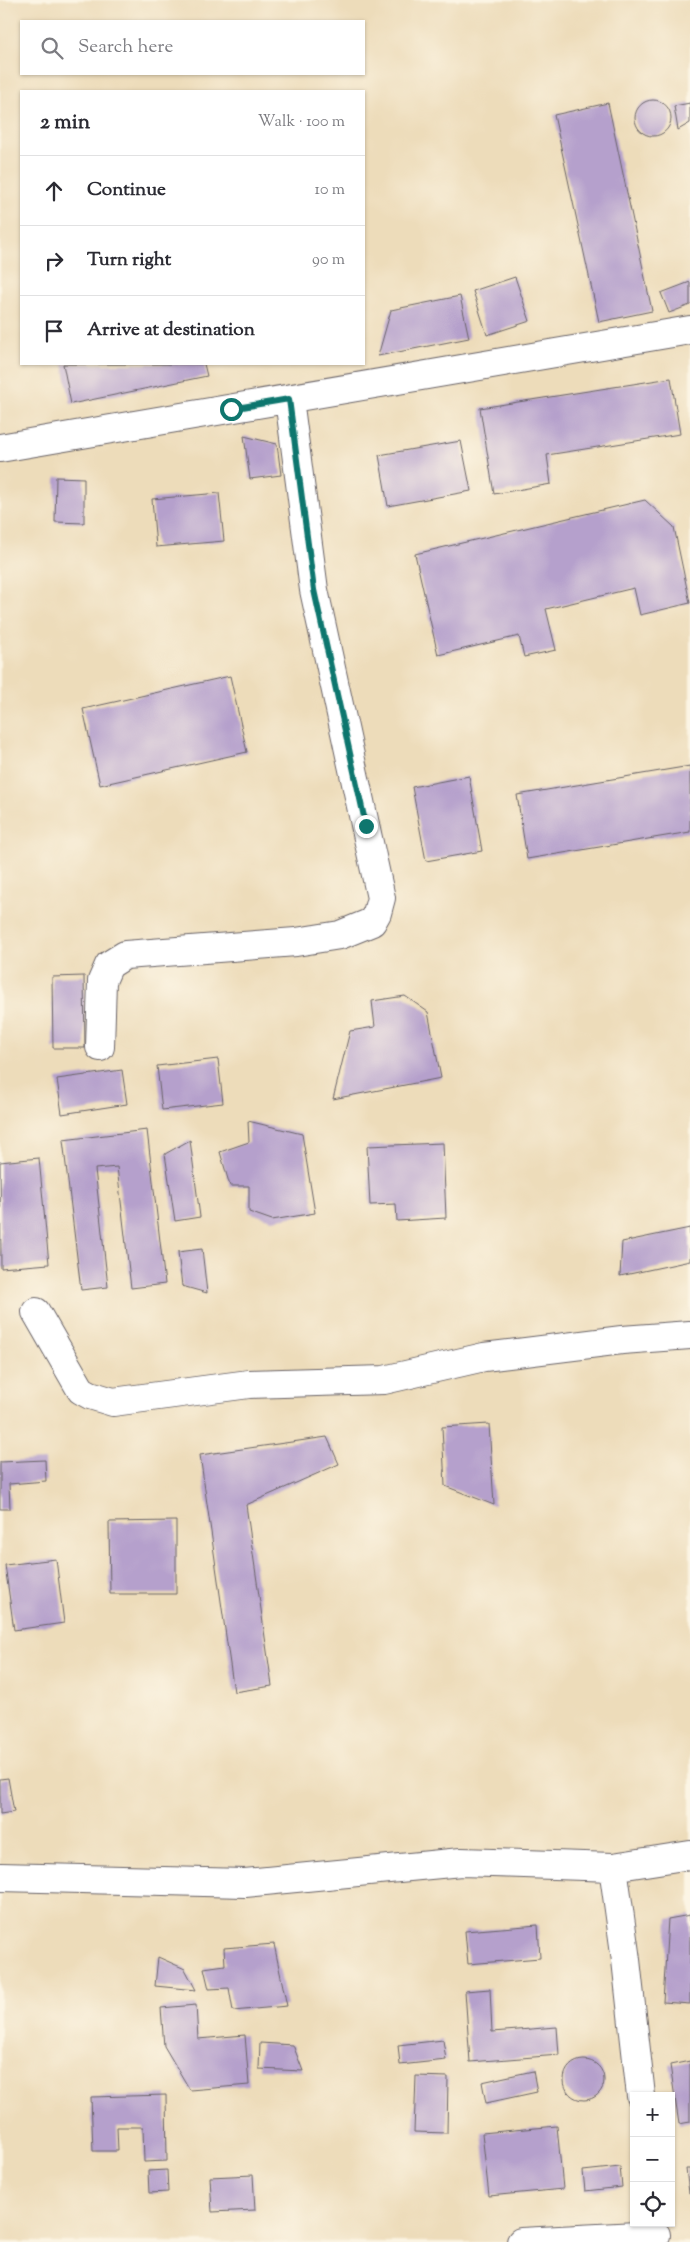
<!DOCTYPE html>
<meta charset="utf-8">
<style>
body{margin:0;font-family:"Sorts Mill Goudy",serif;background:#f2f2f3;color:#2b2b33}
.controls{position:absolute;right:15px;bottom:15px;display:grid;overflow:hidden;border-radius:0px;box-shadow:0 1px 4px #0004}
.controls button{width:45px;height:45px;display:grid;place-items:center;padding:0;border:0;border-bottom:1px solid #e1e1e2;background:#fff;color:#2b2b33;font:25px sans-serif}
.stop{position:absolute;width:15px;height:15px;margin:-11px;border:4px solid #0f766e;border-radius:50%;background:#fff}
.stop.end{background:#0f766e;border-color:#fff;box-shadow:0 1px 5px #0008}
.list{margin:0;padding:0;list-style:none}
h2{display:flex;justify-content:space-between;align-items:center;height:65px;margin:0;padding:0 20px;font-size:21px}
h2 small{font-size:16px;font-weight:400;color:#7c7c81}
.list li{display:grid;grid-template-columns:32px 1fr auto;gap:15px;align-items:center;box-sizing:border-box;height:70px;padding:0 20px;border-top:1px solid #e1e1e2}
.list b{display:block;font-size:19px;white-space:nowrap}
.list em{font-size:16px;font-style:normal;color:#7c7c81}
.icon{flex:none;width:28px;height:28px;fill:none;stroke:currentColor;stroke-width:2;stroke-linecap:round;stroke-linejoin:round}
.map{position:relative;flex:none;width:690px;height:2242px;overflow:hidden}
.search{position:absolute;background:#fff;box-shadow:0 1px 4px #0004;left:20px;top:20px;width:345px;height:55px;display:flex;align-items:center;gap:12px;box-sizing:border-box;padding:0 18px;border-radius:0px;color:#7c7c81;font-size:19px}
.panel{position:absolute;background:#fff;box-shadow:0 1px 4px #0004;left:20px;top:90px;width:345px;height:275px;border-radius:0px}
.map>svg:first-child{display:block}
.building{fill:#b5a0cc}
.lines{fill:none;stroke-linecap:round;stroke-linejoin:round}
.minor-casing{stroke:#696367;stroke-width:30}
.minor{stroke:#fff;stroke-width:28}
.route{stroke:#0f766e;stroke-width:6}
</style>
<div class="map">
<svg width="690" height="2242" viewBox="0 0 690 2242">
<rect width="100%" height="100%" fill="#fcf5e5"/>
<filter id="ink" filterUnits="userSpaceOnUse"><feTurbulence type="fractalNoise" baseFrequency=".02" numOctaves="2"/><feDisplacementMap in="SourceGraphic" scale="10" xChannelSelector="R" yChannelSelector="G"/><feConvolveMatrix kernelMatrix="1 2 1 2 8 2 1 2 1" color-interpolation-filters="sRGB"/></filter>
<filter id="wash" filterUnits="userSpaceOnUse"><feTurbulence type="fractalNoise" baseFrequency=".0096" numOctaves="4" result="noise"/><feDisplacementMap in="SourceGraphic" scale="20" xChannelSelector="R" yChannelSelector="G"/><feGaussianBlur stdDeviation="1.12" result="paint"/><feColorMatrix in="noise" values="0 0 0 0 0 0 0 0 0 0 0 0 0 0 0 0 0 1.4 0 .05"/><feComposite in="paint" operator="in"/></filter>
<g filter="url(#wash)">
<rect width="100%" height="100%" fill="#eddcba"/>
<g id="blocks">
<path class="building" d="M635 118a18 18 0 1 1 36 0a18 18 0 1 1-36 0Z
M 608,103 L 652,311 L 599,322 L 554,115 Z
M 690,103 L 690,123 L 678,130 L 674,106 Z
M 515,277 L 530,321 L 487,335 L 473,291 Z
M 690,282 L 690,305 L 669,313 L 661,293 Z
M 460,296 L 469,338 L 378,356 L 391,310 Z
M 63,364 L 204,364 L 207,376 L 71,404 Z
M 671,378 L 680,434 L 547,455 L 551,484 L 494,494 L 480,408 Z
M 244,436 L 277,444 L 281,475 L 250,479 Z
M 461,441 L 471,491 L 388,506 L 379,455 Z
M 56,477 L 84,478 L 84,523 L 55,522 Z
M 219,493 L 224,541 L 156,547 L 152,499 Z
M 645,500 L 674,527 L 690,603 L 640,615 L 634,588 L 546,609 L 556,650 L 524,657 L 519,636 L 438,655 L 415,554 Z
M 230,676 L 247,752 L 100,785 L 83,709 Z
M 690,766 L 690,832 L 527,859 L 517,795 Z
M 469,776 L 482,851 L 426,861 L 412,787 Z
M 84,976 L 85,1048 L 53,1048 L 52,977 Z
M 405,996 L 428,1012 L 441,1078 L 333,1099 L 350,1031 L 375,1027 L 372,1001 Z
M 218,1059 L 223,1103 L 162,1110 L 157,1066 Z
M 122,1070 L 127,1104 L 62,1114 L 57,1079 Z
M 248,1121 L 302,1134 L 315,1213 L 272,1220 L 249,1212 L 249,1186 L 230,1186 L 220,1152 L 249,1142 Z
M 147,1130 L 165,1284 L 131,1288 L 117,1167 L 95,1169 L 108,1287 L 81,1290 L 63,1140 Z
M 190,1140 L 200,1217 L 175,1221 L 165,1154 Z
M 443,1143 L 446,1218 L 397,1221 L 396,1204 L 370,1205 L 367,1146 Z
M 39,1158 L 49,1264 L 1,1268 L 0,1162 Z
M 690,1228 L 690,1261 L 620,1276 L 622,1242 Z
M 202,1249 L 207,1293 L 182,1286 L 178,1252 Z
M 489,1424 L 494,1505 L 445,1486 L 442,1427 Z
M 327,1437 L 339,1464 L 246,1505 L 272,1686 L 234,1692 L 200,1455 Z
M 45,1460 L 46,1481 L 9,1484 L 10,1509 L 0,1509 L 0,1462 Z
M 176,1521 L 176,1594 L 110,1594 L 109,1522 Z
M 56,1559 L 64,1623 L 14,1630 L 5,1565 Z
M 8,1778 L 14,1812 L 0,1814 L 0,1779 Z
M 690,1915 L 690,2004 L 663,2002 L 668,1919 Z
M 538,1925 L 540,1958 L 468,1964 L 465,1931 Z
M 274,1944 L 287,2006 L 233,2011 L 229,1988 L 209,1989 L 204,1968 L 225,1965 L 224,1948 Z
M 158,1957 L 185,1969 L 196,1990 L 155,1986 Z
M 490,1989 L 492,2032 L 557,2027 L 559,2055 L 470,2062 L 465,1991 Z
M 196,2005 L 198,2039 L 245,2035 L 249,2085 L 190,2090 L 164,2046 L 161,2008 Z
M 443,2040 L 446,2060 L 400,2065 L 398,2045 Z
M 260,2043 L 293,2045 L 303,2071 L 259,2069 Z
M564 2080a20 20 0 1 1 40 0a20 20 0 1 1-40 0Z
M 690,2061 L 690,2122 L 679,2124 L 670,2065 Z
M 533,2071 L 537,2092 L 486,2103 L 482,2082 Z
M 416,2076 L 448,2077 L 447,2133 L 414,2132 Z
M 166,2095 L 167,2161 L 144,2162 L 143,2127 L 117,2127 L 118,2151 L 93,2151 L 91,2097 Z
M 557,2126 L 563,2189 L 489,2196 L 482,2133 Z
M 620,2167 L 622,2187 L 585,2191 L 583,2171 Z
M 686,2169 L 690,2169 L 690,2193 L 689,2193 Z
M 167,2170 L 168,2192 L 149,2193 L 148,2171 Z
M 253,2175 L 255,2210 L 212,2212 L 210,2177 Z"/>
</g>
</g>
<g filter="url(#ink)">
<use href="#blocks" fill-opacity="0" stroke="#696367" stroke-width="1"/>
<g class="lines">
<g class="minor-casing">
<path id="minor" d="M 0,448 L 690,330
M 100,1047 L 102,981 L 109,965 L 125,955 L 296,942 L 340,935 L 372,922 L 377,913 L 381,898 L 314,590 L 289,399
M 36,1312 L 81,1390 L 90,1395 L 113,1402 L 249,1384 L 384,1380 L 484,1357 L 622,1340 L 690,1335
M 613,1867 L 626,1960 L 641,2096
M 0,1877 L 245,1883 L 461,1862 L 613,1867 L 690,1855
M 521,2242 L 656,2235"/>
</g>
<use href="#minor" class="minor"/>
</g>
</g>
<g class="lines" filter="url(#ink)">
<path class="route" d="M 231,409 L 289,399 L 314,590 L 366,826"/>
</g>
</svg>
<div class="controls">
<button>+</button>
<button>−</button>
<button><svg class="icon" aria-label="locate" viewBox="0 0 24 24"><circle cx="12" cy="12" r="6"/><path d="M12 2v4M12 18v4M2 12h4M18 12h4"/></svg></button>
</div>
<div class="stop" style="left:231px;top:409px"></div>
<div class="stop end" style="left:366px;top:826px"></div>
<div class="search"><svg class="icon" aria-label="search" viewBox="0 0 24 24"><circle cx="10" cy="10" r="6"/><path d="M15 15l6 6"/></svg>Search here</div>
<section class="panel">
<h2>2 min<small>Walk · 100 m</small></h2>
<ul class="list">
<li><svg class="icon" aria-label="ahead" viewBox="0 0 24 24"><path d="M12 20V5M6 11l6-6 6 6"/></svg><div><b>Continue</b></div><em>10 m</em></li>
<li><svg class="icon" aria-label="right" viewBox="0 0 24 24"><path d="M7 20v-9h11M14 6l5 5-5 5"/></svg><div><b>Turn right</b></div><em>90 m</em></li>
<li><svg class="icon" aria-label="arrive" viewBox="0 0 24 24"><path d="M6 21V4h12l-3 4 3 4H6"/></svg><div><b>Arrive at destination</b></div></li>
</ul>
</section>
</div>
